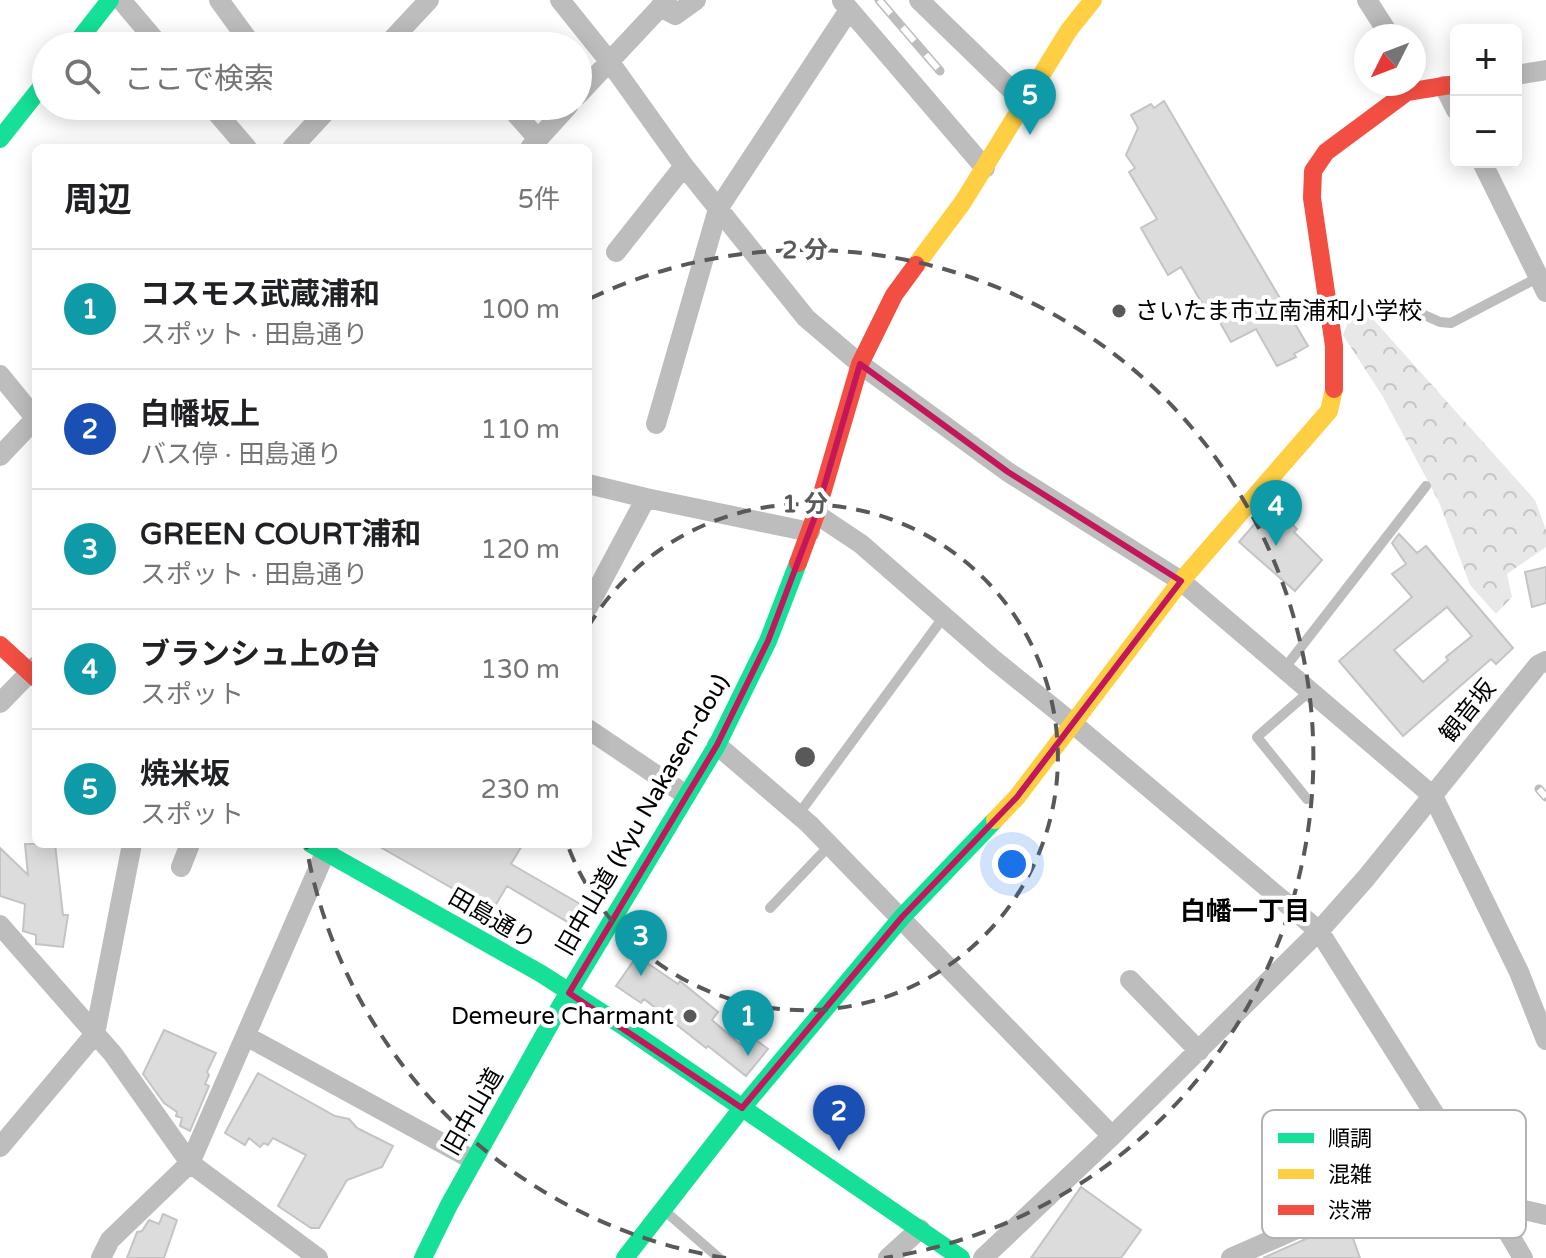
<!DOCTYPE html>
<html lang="ja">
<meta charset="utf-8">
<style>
body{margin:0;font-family:"Varela Round","Noto Sans JP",sans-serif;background:#f2f2f2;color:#202124}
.controls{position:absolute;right:24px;top:24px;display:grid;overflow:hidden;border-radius:12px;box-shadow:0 4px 20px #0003}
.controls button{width:72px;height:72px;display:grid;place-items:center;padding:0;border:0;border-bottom:2px solid #e0e0e0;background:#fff;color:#202124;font:40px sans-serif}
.compass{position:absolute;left:1354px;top:24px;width:72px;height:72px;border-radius:50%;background:#fff;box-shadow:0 4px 20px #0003;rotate:228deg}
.you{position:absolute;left:1012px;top:864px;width:28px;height:28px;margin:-20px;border:6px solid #fff;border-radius:50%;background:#1a73e8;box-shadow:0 0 0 12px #1a73e833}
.badge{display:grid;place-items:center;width:52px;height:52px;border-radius:50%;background:#ea580c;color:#fff;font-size:26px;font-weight:700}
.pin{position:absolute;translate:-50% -66px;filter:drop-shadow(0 2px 4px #0008)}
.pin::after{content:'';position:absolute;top:42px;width:28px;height:24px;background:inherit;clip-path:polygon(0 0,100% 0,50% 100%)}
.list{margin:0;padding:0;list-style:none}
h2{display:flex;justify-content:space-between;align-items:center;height:104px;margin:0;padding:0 32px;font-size:34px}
h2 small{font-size:26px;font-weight:400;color:#757577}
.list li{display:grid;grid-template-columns:52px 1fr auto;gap:24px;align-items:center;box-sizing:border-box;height:120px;padding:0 32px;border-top:2px solid #e0e0e0}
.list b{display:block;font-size:30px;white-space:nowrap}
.list p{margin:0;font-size:26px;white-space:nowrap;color:#757577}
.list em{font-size:26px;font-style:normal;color:#757577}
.icon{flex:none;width:44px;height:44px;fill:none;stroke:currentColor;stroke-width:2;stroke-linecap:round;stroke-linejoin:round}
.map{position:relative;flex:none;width:1546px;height:1258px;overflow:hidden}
.search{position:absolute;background:#fff;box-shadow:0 4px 20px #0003;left:32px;top:32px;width:560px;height:88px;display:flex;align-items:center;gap:20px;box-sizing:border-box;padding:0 28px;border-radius:44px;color:#757577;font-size:30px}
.panel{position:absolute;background:#fff;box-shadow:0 4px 20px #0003;left:32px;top:144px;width:560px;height:704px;border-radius:12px}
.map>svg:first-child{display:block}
.forest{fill:url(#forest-crowns)}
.building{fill:#dcdcdc;stroke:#c4c4c4;stroke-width:2;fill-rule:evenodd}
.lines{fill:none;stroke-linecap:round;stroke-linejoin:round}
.lane{stroke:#bdbdbd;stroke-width:10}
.street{stroke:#bdbdbd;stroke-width:20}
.fast{stroke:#16e098;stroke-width:18}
.slow{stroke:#ffcf43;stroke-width:18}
.jam{stroke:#f24e42;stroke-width:18}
.rail-casing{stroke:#bdbdbd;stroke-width:9}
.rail{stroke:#fff;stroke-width:6;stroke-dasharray:18;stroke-linecap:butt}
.marked{fill:none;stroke:#c2185b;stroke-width:6;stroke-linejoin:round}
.ring{fill:none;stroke:#595959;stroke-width:4;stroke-dasharray:14 10}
.poi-dot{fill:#595959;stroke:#fff;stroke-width:3}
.labels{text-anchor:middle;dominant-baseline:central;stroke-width:8;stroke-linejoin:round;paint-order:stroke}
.poi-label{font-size:24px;fill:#000;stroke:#fff;text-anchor:start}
.street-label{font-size:24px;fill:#000;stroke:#fff}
.neighbourhood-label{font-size:26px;font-weight:bold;fill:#000;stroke:#fff}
.key{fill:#fff;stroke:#b2b2b2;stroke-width:2}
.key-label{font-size:22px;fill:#000}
.centre{fill:#595959;stroke:#fff;stroke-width:4}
.ring-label{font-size:24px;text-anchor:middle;font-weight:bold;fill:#595959;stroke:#fff;stroke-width:8;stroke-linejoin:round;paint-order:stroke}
</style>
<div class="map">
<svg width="1546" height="1258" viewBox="0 0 1546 1258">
<defs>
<pattern id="forest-crowns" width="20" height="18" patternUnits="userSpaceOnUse" patternTransform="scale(2)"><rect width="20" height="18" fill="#e8e8e8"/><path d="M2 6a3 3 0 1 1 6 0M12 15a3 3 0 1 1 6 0" fill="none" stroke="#c5c5c5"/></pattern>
</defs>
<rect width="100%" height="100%" fill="#fff"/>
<path class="forest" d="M 1364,309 L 1535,500 L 1546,530 L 1546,547 L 1507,574 L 1512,597 L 1496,614 L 1470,585 L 1439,502 L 1383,397 L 1343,335 L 1351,314 Z"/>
<path class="building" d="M 1164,101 L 1308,346 L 1294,354 L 1296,357 L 1277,366 L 1256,329 L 1231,342 L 1213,310 L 1207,312 L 1181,267 L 1168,275 L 1141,228 L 1157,219 L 1129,172 L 1135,168 L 1126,155 L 1138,128 L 1131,115 L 1151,104 L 1154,108 Z
M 1272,504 L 1297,529 L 1294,532 L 1322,560 L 1295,591 L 1239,542 Z
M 1399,534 L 1417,553 L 1426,546 L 1513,648 L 1496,664 L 1491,659 L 1403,736 L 1339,661 L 1412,597 L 1392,574 L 1406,564 L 1392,543 ZM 1447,607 L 1472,636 L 1446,657 L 1448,660 L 1423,682 L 1394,650 Z
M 1546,567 L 1546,603 L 1532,607 L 1525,572 Z
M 25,844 L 55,844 L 63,915 L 68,915 L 63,947 L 36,944 L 36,935 L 23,931 L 25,904 L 0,896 L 0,848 L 28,875 Z
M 375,844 L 523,844 L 511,864 L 582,905 L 571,924 L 507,886 L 492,911 Z
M 637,956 L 678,984 L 680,981 L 718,1012 L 712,1020 L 741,1045 L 749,1035 L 768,1049 L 746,1076 L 708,1046 L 706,1048 L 644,999 L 641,1003 L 616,986 Z
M 164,1030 L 216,1053 L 207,1072 L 209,1075 L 205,1084 L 209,1086 L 190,1131 L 180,1126 L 182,1118 L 176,1116 L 177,1112 L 164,1103 L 143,1074 Z
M 258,1073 L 335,1116 L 349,1119 L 357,1128 L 393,1146 L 382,1167 L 347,1180 L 319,1228 L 311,1228 L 278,1206 L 306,1155 L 273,1138 L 268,1145 L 264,1143 L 260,1147 L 249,1138 L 245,1145 L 225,1133 Z
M 1081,1187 L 1141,1230 L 1121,1258 L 1031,1258 Z
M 163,1214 L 177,1220 L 164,1258 L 127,1258 L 137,1232 L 142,1231 L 149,1220 L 159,1224 Z
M 1348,1224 L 1360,1258 L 1263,1258 L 1317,1234 Z"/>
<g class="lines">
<path class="lane" d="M 1406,307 L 1440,322 L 1451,323 L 1541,276
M 1284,669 L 1426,486
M 1307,799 L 1257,737 L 1310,691
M 798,815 L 945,615
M 770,908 L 830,845
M 666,1212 L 719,1258"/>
<path class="street" d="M 121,0 L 160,46
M 219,0 L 251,44
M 560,0 L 609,61 L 684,166 L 806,318 L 860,364 L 1008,472 L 1181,581 L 1433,796 L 1519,972 L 1546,1040
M 919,0 L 1025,103
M 1367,0 L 1390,36
M 842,1 L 985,168
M 660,7 L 675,15 L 696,0
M 386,46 L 429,0
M 1516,75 L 1546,70
M 1444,86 L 1456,110
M 578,95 L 667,0
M 211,106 L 247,148
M 509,106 L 538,139
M 292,148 L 331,106
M 530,148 L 568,106
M 1482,162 L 1546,292
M 616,252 L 684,166
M 0,375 L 36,419
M 656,424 L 718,209 L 849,10
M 0,456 L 36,418
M 588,484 L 646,498 L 810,532
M 816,514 L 861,544 L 994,660 L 1071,722 L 1319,931 L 1490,1202 L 1523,1258
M 588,607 L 646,498
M 0,703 L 36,666
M 588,729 L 686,795
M 717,745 L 809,824 L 1112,1136
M 181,867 L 190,844
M 0,925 L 113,1054 L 190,1163 L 318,1258
M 1130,980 L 1199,1051
M 246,1036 L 473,1160
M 0,1147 L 95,1034 L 132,844
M 1490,1202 L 1546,1215
M 101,1258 L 110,1240 L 190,1163 L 329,844
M 888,1258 L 920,1229
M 983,1258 L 1112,1136 L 1319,931 L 1366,878 L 1538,665 L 1546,661
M 1231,1258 L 1335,1212 L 1475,1178"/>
<path class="fast" d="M 74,46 L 110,0
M 0,139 L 46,81
M 311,844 L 540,973 L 626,1028 L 961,1258
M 423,1258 L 449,1205 L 554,1017 L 717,745 L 768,641 L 798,563
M 625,1258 L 742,1108 L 902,917 L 995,820"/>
<path class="slow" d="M 916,265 L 963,202 L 1069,30 L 1093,0
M 995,820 L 1017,797 L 1181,581 L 1329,411 L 1334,389"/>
<path class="jam" d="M 1334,389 L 1334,346 L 1312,198 L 1313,171 L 1326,152 L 1407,92 L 1456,84
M 798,563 L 816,514 L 860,364 L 894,295 L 916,265
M 0,645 L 36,678"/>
<g class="rail-casing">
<path id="rail" d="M 879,0 L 940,71
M 1539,789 L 1546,797"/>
</g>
<use href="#rail" class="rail"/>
</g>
<path class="marked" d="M 860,364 L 1008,472 L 1181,581 L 1017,797 L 902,917 L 742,1108 L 569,993 L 717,745 L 768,641 L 816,514 Z"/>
<g class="ring">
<path d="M588 627A253 253 0 1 1 568 846"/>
<path d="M726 1258A507 507 0 0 1 306 845M591 298A507 507 0 1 1 884 1258"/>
</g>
<g class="poi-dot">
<circle cx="1119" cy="311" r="8"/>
<circle cx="690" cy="1016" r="8"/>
</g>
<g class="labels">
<g class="poi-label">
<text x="1135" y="311">さいたま市立南浦和小学校</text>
<text x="674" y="1016" text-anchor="end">Demeure Charmant</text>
</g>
<g class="street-label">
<text transform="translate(1468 711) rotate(-51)">観音坂</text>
<text transform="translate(643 815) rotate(-60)">旧中山道 (Kyu Nakasen-dou)</text>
<text transform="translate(492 919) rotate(30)">田島通り</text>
<text transform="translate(473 1112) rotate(-60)">旧中山道</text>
</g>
<g class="neighbourhood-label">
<text x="1245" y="911">白幡一丁目</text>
</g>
</g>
<rect x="1262" y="1110" width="264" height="128" rx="12" class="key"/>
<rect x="1278" y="1133" width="36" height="10" fill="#16e098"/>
<rect x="1278" y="1169" width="36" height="10" fill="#ffcf43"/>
<rect x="1278" y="1205" width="36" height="10" fill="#f24e42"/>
<g class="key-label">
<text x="1328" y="1146">順調</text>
<text x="1328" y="1182">混雑</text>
<text x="1328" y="1218">渋滞</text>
</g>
<circle cx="805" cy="757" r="12" class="centre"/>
<g class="ring-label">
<text x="805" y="258">2 分</text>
<text x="805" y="512">1 分</text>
</g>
</svg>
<div class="controls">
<button>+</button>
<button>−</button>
</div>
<svg class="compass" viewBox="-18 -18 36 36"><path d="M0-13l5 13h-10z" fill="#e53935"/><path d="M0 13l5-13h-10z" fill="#757577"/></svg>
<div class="you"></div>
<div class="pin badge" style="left:748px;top:1056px;background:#0f9aa8">1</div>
<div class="pin badge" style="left:839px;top:1151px;background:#1a4fb4">2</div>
<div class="pin badge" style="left:641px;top:976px;background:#0f9aa8">3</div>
<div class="pin badge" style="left:1276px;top:546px;background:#0f9aa8">4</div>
<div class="pin badge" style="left:1030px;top:135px;background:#0f9aa8">5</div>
<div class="search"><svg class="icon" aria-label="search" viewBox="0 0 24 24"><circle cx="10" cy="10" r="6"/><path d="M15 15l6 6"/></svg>ここで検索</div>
<section class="panel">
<h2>周辺<small>5件</small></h2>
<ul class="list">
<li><span class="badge" style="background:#0f9aa8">1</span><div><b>コスモス武蔵浦和</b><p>スポット · 田島通り</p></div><em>100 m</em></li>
<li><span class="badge" style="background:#1a4fb4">2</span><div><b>白幡坂上</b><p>バス停 · 田島通り</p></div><em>110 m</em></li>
<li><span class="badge" style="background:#0f9aa8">3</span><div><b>GREEN COURT浦和</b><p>スポット · 田島通り</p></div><em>120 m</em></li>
<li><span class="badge" style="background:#0f9aa8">4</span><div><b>ブランシュ上の台</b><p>スポット</p></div><em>130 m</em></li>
<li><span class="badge" style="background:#0f9aa8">5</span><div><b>焼米坂</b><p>スポット</p></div><em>230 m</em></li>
</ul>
</section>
</div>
